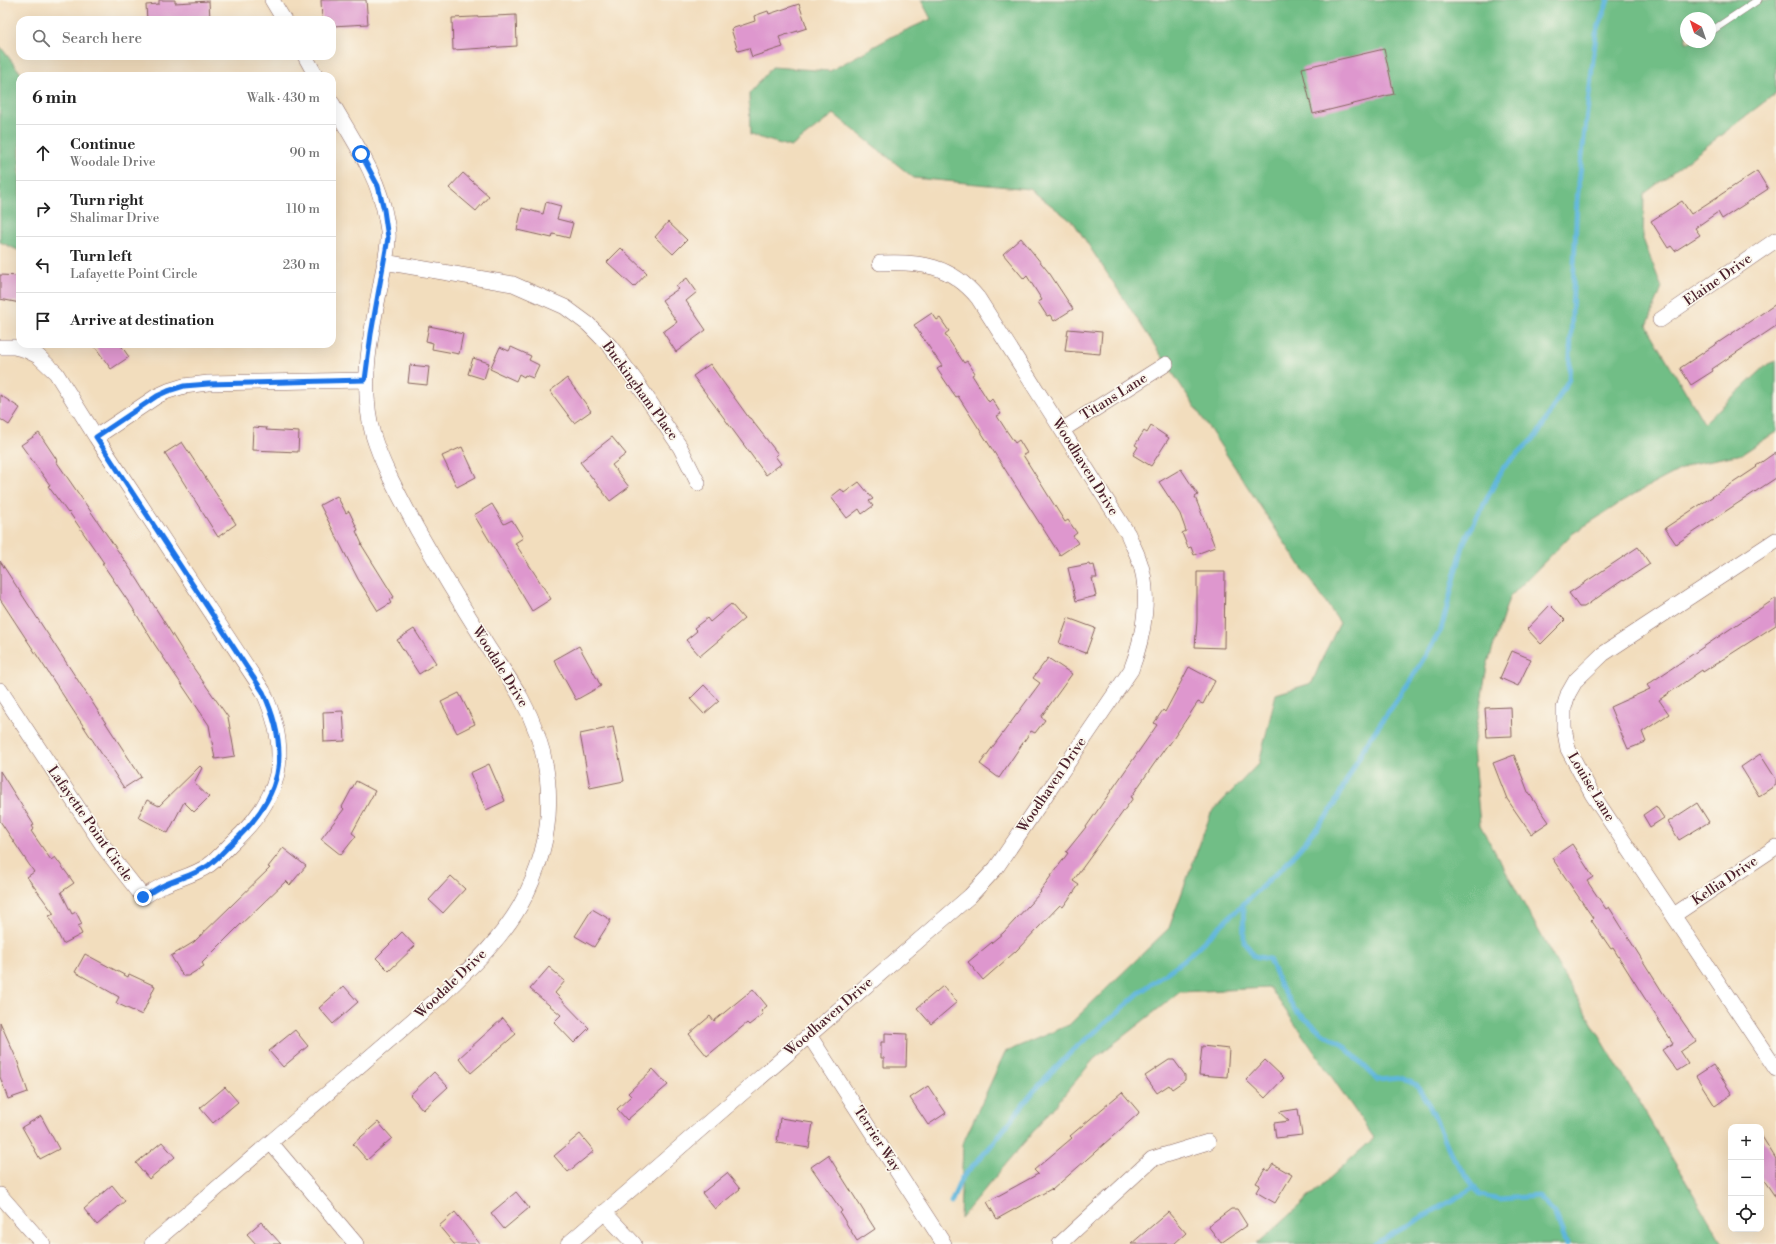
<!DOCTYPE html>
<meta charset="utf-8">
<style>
body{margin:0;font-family:"Libre Bodoni",serif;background:#f6f6f6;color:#222}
.controls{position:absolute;right:12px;bottom:12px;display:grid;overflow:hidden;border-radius:8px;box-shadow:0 4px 16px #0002}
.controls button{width:36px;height:36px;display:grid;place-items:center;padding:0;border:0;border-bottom:1px solid #e0e0e0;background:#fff;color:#222;font:20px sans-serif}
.compass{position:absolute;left:1680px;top:12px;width:36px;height:36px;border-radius:50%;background:#fff;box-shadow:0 4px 16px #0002;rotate:320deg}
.stop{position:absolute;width:12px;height:12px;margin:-9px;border:3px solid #1a73e8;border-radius:50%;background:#fff}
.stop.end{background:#1a73e8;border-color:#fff;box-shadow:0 1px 4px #0008}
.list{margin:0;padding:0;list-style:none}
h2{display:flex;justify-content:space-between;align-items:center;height:52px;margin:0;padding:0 16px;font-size:17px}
h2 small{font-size:13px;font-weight:400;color:#767676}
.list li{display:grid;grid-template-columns:26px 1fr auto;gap:12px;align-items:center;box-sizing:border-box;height:56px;padding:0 16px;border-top:1px solid #e0e0e0}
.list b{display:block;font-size:15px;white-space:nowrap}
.list p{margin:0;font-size:13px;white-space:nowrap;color:#767676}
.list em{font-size:13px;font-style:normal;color:#767676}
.icon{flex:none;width:22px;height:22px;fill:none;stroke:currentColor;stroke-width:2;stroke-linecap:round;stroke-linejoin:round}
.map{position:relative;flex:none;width:1776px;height:1244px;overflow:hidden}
.search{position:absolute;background:#fff;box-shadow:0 4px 16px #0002;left:16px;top:16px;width:320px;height:44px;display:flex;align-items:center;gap:10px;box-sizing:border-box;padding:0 14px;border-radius:12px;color:#767676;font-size:15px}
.panel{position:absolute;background:#fff;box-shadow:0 4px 16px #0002;left:16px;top:72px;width:320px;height:276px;border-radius:12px}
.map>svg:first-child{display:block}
.forest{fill:#71be86;stroke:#5e6e58;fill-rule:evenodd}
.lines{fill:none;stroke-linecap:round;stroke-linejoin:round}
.stream{stroke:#5eb6db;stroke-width:5}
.building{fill:#de97ce}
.service-casing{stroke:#85625e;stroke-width:8}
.minor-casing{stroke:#85625e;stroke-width:16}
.service{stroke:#fff;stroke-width:7}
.minor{stroke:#fff;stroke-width:15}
.route{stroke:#1a73e8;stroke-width:5}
.labels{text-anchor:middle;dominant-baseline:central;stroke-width:3.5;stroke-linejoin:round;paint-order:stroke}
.street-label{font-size:14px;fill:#4a1f2b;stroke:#fbf7ec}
</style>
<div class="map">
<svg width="1776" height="1244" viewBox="0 0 1776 1244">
<rect width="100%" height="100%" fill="#fbf7ec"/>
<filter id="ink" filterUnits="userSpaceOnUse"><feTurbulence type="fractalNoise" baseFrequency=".025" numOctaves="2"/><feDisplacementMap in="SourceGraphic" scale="8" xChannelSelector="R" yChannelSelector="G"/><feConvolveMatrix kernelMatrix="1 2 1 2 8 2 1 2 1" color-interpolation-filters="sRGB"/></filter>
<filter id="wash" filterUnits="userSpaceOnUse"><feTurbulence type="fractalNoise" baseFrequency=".012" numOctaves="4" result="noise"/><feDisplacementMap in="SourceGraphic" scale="16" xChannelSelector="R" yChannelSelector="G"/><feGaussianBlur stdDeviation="0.9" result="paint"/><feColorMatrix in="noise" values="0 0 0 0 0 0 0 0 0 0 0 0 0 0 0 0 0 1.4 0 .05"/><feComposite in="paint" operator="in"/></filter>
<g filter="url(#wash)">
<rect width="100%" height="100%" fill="#f2ddbd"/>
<path class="forest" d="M 921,0 L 1776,0 L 1776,93 L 1644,194 L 1643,239 L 1662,288 L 1647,326 L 1704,423 L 1768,364 L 1776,361 L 1776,432 L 1742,454 L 1691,464 L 1636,493 L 1572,534 L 1509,598 L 1487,666 L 1473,748 L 1480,825 L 1561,971 L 1723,1244 L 1257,1244 L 1374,1138 L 1270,988 L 1180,992 L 1094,1059 L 960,1219 L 963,1143 L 1005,1052 L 1069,1025 L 1169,928 L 1211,813 L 1259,763 L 1276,694 L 1312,683 L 1325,652 L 1340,623 L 1282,539 L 1074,223 L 1030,189 L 914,178 L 834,114 L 791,147 L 750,135 L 749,94 L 772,67 L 830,71 L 893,36 L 931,19 ZM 1686,18 L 1710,18 L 1710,42 L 1686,42 Z
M 0,46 L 23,76 L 20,76 L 20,251 L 0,242 Z"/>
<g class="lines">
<path class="stream" d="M 1243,905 L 1244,941 L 1254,956 L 1269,959 L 1280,985 L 1295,1010 L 1324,1034 L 1341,1043 L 1378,1080 L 1401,1078 L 1417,1085 L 1430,1107 L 1452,1156 L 1480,1195 L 1501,1199 L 1538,1196 L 1555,1213 L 1567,1244
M 951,1203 L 961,1179 L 990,1147 L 1034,1091 L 1073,1050 L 1108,1021 L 1139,993 L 1184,960 L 1287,863 L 1329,814 L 1366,744 L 1408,684 L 1441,630 L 1464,542 L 1503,468 L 1538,434 L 1569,379 L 1577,200 L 1596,34 L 1608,0
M 1375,1244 L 1475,1187"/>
</g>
<g id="blocks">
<path class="building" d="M 159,0 L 175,0 L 175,3 L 209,1 L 210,20 L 147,20 L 146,5 L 159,4 Z
M 321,0 L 366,0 L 368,24 L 332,26 L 332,20 L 322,20 Z
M 799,4 L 807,28 L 779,37 L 783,47 L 752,57 L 749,48 L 738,51 L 731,29 L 755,21 L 754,16 L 768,11 L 769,14 Z
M 516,15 L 517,46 L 453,50 L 452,18 Z
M 1384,49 L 1394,94 L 1313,114 L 1302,68 Z
M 1757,171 L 1768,189 L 1722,219 L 1718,212 L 1695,228 L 1700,235 L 1675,251 L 1671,246 L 1668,248 L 1651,221 L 1682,201 L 1691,214 Z
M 463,173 L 489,196 L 476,211 L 449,188 Z
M 546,202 L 561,206 L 557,219 L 573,223 L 569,238 L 553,234 L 552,238 L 517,230 L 522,208 L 543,214 Z
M 668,222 L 687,240 L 673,254 L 655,237 Z
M 1021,238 L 1050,274 L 1073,309 L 1054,321 L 1050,315 L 1047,316 L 1038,302 L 1042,300 L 1027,276 L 1024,279 L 1003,254 Z
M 621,248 L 647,273 L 634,287 L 607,262 Z
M 0,275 L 20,276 L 20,303 L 0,299 Z
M 687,278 L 697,292 L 686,301 L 706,330 L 676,352 L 663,332 L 677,322 L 662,300 L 678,289 L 676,286 Z
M 1776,304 L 1776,326 L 1712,369 L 1713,371 L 1691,385 L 1680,368 Z
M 932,313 L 937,320 L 940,318 L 949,331 L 945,334 L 964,363 L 967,361 L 975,373 L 972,375 L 989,402 L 992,399 L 1001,414 L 997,416 L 1006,430 L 1015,443 L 1019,440 L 1027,453 L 1023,455 L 1058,511 L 1065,522 L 1068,520 L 1077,533 L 1073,536 L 1078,543 L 1060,555 L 958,396 L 956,397 L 937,369 L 942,366 L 914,325 Z
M 429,326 L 454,331 L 454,332 L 463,334 L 459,354 L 432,349 L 433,343 L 426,341 Z
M 1068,329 L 1102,332 L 1100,354 L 1065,351 Z
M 93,344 L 120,344 L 129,357 L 111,369 Z
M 500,347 L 509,351 L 511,347 L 531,356 L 529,360 L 539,365 L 533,378 L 525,375 L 524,377 L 519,374 L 516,381 L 490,369 Z
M 473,358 L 489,363 L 484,379 L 468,374 Z
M 710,364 L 749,418 L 750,418 L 778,454 L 775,456 L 781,464 L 766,475 L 693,376 Z
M 410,365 L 429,367 L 427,385 L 408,383 Z
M 567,378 L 591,411 L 574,423 L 550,391 Z
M 0,395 L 20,408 L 9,425 L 0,419 Z
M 1151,426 L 1169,438 L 1151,466 L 1133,455 L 1138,447 L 1135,445 L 1144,431 L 1147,433 Z
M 253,427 L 267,428 L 266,430 L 299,432 L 298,452 L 252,450 Z
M 39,433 L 57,460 L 56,461 L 138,580 L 190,663 L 228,717 L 235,756 L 215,759 L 209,725 L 155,645 L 132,607 L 102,563 L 104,563 L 69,512 L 68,513 L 48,486 L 50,485 L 21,445 Z
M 612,437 L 626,454 L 612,465 L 629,487 L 610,501 L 580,462 Z
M 182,442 L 236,524 L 218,537 L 165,453 Z
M 462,447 L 476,477 L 457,487 L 442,456 Z
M 1776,452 L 1776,478 L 1676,544 L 1665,528 L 1757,467 L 1756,466 Z
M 1181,469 L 1198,495 L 1195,497 L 1215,547 L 1194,555 L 1191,547 L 1188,548 L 1182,533 L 1186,531 L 1180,514 L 1159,482 Z
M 859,482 L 873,499 L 869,501 L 873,506 L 862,514 L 859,509 L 847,518 L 831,497 L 841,489 L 844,493 Z
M 337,496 L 346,513 L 349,511 L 358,530 L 356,531 L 362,544 L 361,544 L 394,597 L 389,600 L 391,603 L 378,611 L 358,579 L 320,505 Z
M 492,504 L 504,524 L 512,520 L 523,538 L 515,543 L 551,599 L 532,611 L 474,515 Z
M 1638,547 L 1650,564 L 1624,581 L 1623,580 L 1584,607 L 1579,607 L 1569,593 Z
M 0,561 L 141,777 L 124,788 L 0,599 Z
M 1089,564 L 1090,566 L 1094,565 L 1097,578 L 1092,578 L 1096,596 L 1076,601 L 1068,568 Z
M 1197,572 L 1225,572 L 1224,648 L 1195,647 L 1197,621 Z
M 1776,598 L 1776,625 L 1703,672 L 1702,670 L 1659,700 L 1669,714 L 1642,732 L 1646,742 L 1628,749 L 1610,707 L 1650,689 L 1647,685 Z
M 731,604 L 744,619 L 700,656 L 686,640 L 697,631 L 694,628 L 707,618 L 710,622 Z
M 1550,605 L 1565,620 L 1541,644 L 1527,629 Z
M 1068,618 L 1095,628 L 1086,653 L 1059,643 Z
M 414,629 L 436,663 L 419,674 L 397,640 Z
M 579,646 L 601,686 L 576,700 L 554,660 Z
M 1512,651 L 1531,659 L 1518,686 L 1500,678 Z
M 1048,658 L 1072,674 L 1041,717 L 1045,720 L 1035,733 L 1031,731 L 999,778 L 980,764 L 1040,683 L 1033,678 Z
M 1189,667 L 1215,681 L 1203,704 L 1198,702 L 1169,745 L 1168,744 L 1131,797 L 1133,798 L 1073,881 L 1079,885 L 1063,907 L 1060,905 L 1016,951 L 983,980 L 968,962 L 1003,933 L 1041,892 L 1040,891 L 1068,853 L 1066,852 L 1086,827 L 1157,725 L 1154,723 L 1163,710 L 1165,712 Z
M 704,685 L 719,701 L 704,714 L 690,699 Z
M 459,693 L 475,724 L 457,733 L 441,702 Z
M 1511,707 L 1512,736 L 1487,737 L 1485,708 Z
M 343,711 L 345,741 L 324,742 L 323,712 Z
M 613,727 L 624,781 L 590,788 L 580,734 Z
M 1760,754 L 1776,779 L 1776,785 L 1759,796 L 1741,767 Z
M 1514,755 L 1528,792 L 1549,822 L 1531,834 L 1507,799 L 1493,763 Z
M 489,764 L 505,801 L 486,810 L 470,773 Z
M 200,766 L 202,768 L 194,783 L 209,797 L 194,812 L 184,802 L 168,833 L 138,817 L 147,800 L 159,806 Z
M 0,771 L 34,825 L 32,826 L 34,829 L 31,831 L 51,860 L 55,857 L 74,883 L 61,892 L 72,914 L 76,912 L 82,924 L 78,926 L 82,934 L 63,944 L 49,916 L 54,914 L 27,877 L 34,872 L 0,821 Z
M 356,781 L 375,791 L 352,833 L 356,836 L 341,855 L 321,839 L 344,809 L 342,807 Z
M 1697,803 L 1709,822 L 1679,840 L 1668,822 Z
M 1656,806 L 1664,818 L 1650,827 L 1643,815 Z
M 1572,844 L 1593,877 L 1587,881 L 1606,909 L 1609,907 L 1663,993 L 1696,1041 L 1680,1052 L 1688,1064 L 1677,1071 L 1662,1050 L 1673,1043 L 1613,948 L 1611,949 L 1591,920 L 1593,918 L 1552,858 Z
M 283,848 L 306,866 L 290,885 L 286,881 L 238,927 L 202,963 L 204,966 L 188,976 L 183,976 L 171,956 L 194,942 L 270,868 L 268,867 Z
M 451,876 L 465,889 L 443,913 L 429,900 Z
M 592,909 L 611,920 L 594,947 L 575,936 Z
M 402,932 L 415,946 L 389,971 L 376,958 Z
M 85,954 L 128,977 L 129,974 L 155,986 L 142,1015 L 116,1003 L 119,997 L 75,972 Z
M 549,967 L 565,981 L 555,993 L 589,1028 L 574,1043 L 554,1022 L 561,1015 L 530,989 Z
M 344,986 L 358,1002 L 333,1024 L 319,1008 Z
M 943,986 L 957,1002 L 931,1024 L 917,1008 Z
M 753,989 L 767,1006 L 761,1011 L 763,1014 L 749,1025 L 747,1023 L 707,1056 L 689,1034 L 710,1016 L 714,1021 Z
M 503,1018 L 516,1034 L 471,1073 L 459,1058 Z
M 0,1022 L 17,1060 L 28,1092 L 8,1099 L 0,1077 Z
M 295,1030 L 308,1046 L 283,1067 L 269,1051 Z
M 885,1033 L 907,1034 L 906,1067 L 884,1067 L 884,1058 L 881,1058 L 881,1042 L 885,1042 Z
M 1202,1046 L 1229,1049 L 1227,1077 L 1199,1075 Z
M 1169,1060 L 1174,1060 L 1185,1075 L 1185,1080 L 1172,1089 L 1169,1085 L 1157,1093 L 1145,1076 Z
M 1265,1060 L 1284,1078 L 1265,1098 L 1246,1080 Z
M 1713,1065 L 1732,1094 L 1715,1106 L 1696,1076 Z
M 653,1069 L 668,1085 L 627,1120 L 617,1109 L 631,1096 L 628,1093 Z
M 434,1072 L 448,1087 L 423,1110 L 410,1095 Z
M 928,1086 L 946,1113 L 928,1125 L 910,1098 Z
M 225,1087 L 238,1102 L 213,1123 L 200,1108 Z
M 1122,1092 L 1139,1112 L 1138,1114 L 1052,1190 L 1051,1189 L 997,1219 L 987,1202 L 1038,1174 L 1034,1170 L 1072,1138 L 1070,1136 Z
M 1298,1109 L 1302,1135 L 1276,1138 L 1274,1123 L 1289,1121 L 1279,1112 Z
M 41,1116 L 59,1149 L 40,1159 L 22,1127 Z
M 780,1118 L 813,1123 L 809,1148 L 777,1143 Z
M 378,1122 L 392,1138 L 367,1160 L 353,1144 Z
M 580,1134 L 594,1151 L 568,1172 L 554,1156 Z
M 1761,1135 L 1776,1159 L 1776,1198 L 1761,1176 Z
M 162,1142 L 175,1157 L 149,1179 L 136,1163 Z
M 828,1155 L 875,1229 L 857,1241 L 840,1213 L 842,1211 L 811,1167 Z
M 1273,1164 L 1292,1175 L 1275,1203 L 1256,1192 L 1260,1185 L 1256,1183 L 1265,1169 L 1268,1171 Z
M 727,1173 L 740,1189 L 715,1209 L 702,1193 Z
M 112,1185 L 125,1201 L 97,1225 L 84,1209 Z
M 516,1192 L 529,1208 L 504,1229 L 491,1213 Z
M 1231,1209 L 1237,1209 L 1247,1225 L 1221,1243 L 1208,1226 Z
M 455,1212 L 480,1244 L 454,1244 L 439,1226 Z
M 1168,1212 L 1186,1233 L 1174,1244 L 1131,1244 Z
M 261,1222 L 281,1244 L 256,1244 L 247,1234 Z"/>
</g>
</g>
<g filter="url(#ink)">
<use href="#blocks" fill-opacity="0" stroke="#85625e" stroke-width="1"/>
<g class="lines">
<g class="service-casing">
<path id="service" d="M 1710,32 L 1758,0"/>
</g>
<g class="minor-casing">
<path id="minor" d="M 272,0 L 284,20
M 305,56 L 316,76
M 384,262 L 513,284 L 565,307 L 588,324 L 610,346 L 635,380 L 680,447 L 698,483
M 1660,320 L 1776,240
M 0,347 L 14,347 L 26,350 L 38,356 L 56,373 L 96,437 L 263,691 C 292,754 282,798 231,844 C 224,851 217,859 209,865 C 195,875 179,878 164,885 C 157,888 150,893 143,897 L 106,850 L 0,690
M 1062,430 L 1166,364
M 96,437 L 157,396 L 168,391 L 184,386 L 208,383 L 365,380
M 1776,540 L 1603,654 L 1576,680 L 1568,694 L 1564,708 L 1564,727 L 1568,749 L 1592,794 L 1776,1069
M 1674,915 L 1776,847
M 809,1035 L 944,1244
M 271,1143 L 356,1244
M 0,1195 L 43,1244
M 604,1212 L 634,1244
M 152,1244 L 442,995 C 470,968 500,941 520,906 C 558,838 558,765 521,698 C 511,679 497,662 486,644 C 462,606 439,568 417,529 C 401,498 383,468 373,435 C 359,383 371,333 381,283 C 383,268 388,253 388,239 C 389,232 387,225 386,219 C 379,176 353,140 332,103
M 568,1244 L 970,896 L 996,868 L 1131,670 C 1144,636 1152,592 1138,557 C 1135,549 1131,542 1128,534 L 978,298 C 951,265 920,261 880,263
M 1060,1244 L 1152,1159 L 1208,1142"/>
</g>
<use href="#service" class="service"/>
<use href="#minor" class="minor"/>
</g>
</g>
<g class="lines" filter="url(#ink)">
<path class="route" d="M 143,897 C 150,893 157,888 164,885 C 179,878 195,875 209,865 C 217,859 224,851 231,844 C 282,798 292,754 263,692 L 96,437 L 157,396 L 168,391 L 184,386 L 208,384 L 365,380 L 371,334 L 388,238 L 384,210 L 378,186 L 361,154"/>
</g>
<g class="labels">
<g class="street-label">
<text transform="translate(1718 280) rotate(-35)">Elaine Drive</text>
<text transform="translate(640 391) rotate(54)">Buckingham Place</text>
<text transform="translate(1114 397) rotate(-32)">Titans Lane</text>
<text transform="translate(1085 467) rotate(58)">Woodhaven Drive</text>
<text transform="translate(500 667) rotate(58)">Woodale Drive</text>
<text transform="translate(1052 785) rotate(-56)">Woodhaven Drive</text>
<text transform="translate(1591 787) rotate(59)">Louise Lane</text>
<text transform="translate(90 824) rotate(55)">Lafayette Point Circle</text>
<text transform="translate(1725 881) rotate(-34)">Kellia Drive</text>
<text transform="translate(451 984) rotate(-44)">Woodale Drive</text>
<text transform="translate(829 1017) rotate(-41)">Woodhaven Drive</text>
<text transform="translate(877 1139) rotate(57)">Terrier Way</text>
</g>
</g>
</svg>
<div class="controls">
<button>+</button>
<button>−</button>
<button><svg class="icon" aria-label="locate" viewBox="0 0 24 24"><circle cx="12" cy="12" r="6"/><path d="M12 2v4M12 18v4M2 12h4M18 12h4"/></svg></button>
</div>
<svg class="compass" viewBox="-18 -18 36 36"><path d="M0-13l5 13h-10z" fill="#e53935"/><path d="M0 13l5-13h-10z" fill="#767676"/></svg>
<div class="stop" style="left:361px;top:154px"></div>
<div class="stop end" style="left:143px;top:897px"></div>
<div class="search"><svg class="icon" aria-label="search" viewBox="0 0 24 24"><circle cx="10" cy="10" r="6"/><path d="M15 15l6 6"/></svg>Search here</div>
<section class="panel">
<h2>6 min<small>Walk · 430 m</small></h2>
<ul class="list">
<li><svg class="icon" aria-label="ahead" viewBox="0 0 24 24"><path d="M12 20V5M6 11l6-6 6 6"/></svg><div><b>Continue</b><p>Woodale Drive</p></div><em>90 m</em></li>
<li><svg class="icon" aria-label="right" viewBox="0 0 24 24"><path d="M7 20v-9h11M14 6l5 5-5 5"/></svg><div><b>Turn right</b><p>Shalimar Drive</p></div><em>110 m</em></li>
<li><svg class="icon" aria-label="left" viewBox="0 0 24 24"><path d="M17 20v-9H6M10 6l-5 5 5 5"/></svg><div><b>Turn left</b><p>Lafayette Point Circle</p></div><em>230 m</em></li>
<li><svg class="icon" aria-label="arrive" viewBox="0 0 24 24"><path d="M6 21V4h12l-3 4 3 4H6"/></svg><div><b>Arrive at destination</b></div></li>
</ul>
</section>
</div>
